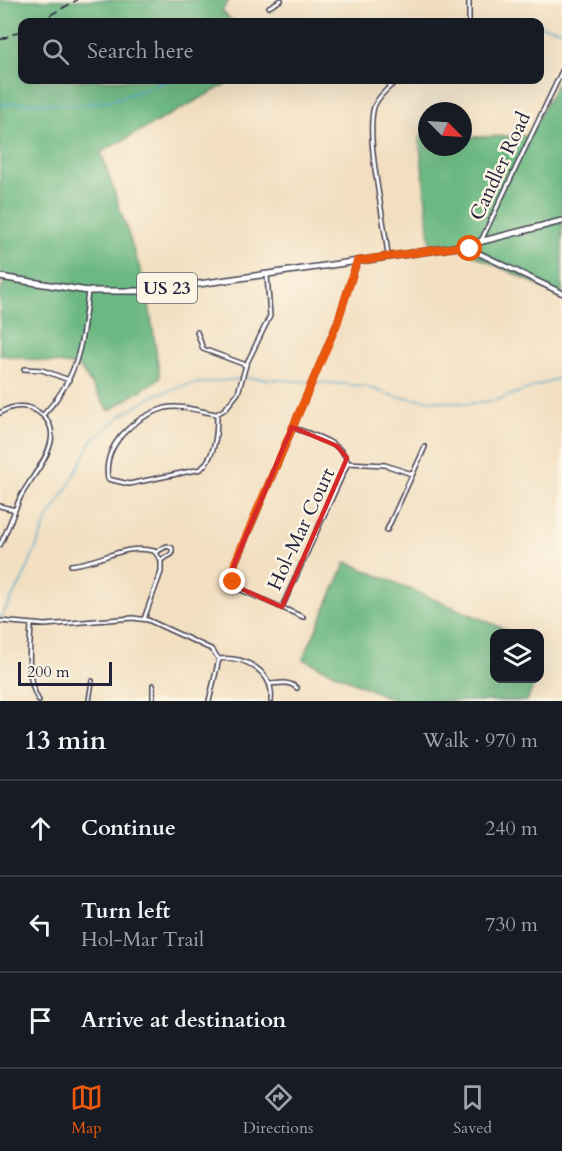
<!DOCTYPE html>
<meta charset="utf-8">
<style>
body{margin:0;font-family:Cardo,serif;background:#242831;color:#f1f3f6}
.controls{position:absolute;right:18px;bottom:18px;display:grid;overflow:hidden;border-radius:12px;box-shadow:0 6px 24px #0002}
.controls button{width:54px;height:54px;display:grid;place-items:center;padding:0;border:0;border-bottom:2px solid #363941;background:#171b24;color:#f1f3f6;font:30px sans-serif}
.compass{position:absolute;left:418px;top:102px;width:54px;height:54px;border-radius:50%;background:#171b24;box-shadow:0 6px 24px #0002;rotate:114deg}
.scale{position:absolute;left:18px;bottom:15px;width:94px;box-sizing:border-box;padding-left:6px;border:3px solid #22223b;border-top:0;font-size:16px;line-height:21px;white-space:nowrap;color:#22223b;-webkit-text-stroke:4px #fcf5e5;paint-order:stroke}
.stop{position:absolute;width:18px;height:18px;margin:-14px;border:4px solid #ea580c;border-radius:50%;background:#fff}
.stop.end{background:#ea580c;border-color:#fff;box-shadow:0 2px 6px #0008}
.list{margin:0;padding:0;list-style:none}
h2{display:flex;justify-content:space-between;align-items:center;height:78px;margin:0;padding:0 24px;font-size:26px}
h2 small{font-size:20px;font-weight:400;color:#9ea1a6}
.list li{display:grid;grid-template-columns:39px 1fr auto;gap:18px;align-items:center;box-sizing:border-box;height:96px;padding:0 24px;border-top:2px solid #363941}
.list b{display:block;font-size:22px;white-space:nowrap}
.list p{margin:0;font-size:20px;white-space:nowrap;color:#9ea1a6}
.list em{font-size:20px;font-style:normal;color:#9ea1a6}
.icon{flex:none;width:33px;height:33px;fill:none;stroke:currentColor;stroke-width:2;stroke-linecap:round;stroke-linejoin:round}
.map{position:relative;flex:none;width:562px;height:701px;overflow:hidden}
.search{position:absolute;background:#171b24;box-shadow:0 6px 24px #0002;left:18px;right:18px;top:18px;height:66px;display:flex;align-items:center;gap:15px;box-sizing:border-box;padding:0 21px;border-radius:12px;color:#9ea1a6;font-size:22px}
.sheet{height:366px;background:#171b24}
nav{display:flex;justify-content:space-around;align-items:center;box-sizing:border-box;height:84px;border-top:2px solid #363941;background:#171b24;font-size:16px;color:#9ea1a6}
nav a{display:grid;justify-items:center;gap:3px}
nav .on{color:#ea580c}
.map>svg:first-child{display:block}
.forest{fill:#6cb882;stroke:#476d5e;stroke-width:1.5}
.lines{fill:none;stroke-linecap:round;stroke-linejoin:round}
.stream{stroke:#4ea6cb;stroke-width:1.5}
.minor-casing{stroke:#413e4f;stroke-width:6}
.tertiary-casing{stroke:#413e4f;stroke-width:7}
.primary-casing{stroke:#413e4f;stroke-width:8}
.minor{stroke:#fff;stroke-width:3}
.tertiary{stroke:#fff;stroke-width:4}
.primary{stroke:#fff;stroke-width:5}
.rail{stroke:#22223b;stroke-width:1.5;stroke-dasharray:9 4.5;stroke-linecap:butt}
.route{stroke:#ea580c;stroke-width:8}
.marked{fill:none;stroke:#d62828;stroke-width:4.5;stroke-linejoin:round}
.labels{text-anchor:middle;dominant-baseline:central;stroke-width:5;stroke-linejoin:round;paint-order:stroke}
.shield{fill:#fcf5e5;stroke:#63616e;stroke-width:1.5}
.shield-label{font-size:18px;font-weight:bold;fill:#22223b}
.street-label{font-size:20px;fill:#22223b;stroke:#fcf5e5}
</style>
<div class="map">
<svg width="562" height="701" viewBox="0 0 562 701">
<rect width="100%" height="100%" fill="#fcf5e5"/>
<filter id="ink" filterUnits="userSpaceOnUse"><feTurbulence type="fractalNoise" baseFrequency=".0167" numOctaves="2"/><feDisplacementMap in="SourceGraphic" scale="12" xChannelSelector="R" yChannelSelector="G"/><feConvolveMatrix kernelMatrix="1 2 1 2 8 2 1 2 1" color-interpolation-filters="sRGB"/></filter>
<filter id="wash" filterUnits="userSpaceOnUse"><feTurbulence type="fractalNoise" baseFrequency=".008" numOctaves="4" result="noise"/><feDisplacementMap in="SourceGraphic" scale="24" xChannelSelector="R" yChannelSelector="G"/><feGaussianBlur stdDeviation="1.35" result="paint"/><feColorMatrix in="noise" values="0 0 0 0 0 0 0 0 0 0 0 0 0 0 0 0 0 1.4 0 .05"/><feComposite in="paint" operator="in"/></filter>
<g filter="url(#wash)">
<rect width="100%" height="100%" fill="#f2dfc1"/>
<path class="forest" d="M 0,0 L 229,0 L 222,11 L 233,22 L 22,22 L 22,80 L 234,80 L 101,152 L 147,290 L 160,378 L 109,411 L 79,366 L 0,355 L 0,292 L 6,278 L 0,277 Z
M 558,81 L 562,83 L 562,296 L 457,247 L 431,249 L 419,137 L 427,137 L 427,147 L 463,147 L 463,137 L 529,136 Z
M 346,562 L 514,633 L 494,634 L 494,678 L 536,679 L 527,701 L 396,701 L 303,659 Z"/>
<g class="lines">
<path class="stream" d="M 540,26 L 562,30
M 0,105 C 29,99 60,107 89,104 C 117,101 144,89 170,80
M 0,619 L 22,581 L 49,516 L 67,489 L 91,442 L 119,417 L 155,395 L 191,384 L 250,378 L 345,384 L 367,387 L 397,397 L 469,404 L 497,400 L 562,377"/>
</g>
</g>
<g filter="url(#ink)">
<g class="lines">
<g class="minor-casing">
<path id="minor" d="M 469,0 L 469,22
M 269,7 L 281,0
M 481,241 L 562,71
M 388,256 C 385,220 365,139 374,107 C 378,96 389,87 398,80
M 197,332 L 203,349 L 246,365
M 24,369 L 42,370 L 69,380
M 0,413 C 10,406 24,404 35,410 C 75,433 32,473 20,498 C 13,514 8,530 0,545
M 217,414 C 217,434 216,454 201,469 L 129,484 L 108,479 C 102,444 135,417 165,408 C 181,404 201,412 217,414 L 225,409 L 238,393 L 246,365 L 270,316 L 267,275
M 43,415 C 80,376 82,342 88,291
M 348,463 L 385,465 L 412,474
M 0,506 L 15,510
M 387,530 L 425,447
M 156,552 L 167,546 L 172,548 L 172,554 L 161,560
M 71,565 C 100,563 124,543 154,551 L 161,560
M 282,607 L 348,463 C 343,441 310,435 292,427
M 303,617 L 239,589 L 233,582 L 232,572 L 337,323 L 357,262
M 144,619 L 161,572 L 161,560
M 0,621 L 45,625 L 133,618 L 148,620 L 211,649 L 219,659 L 209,701
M 31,625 C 30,650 25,678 39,701
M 219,659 C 245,655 275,673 271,701
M 271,684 C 281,683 289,681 297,688
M 89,701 L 92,681
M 153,701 L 153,685"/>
</g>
<g class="tertiary-casing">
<path id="tertiary" d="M 470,249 L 562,293"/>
</g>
<g class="primary-casing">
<path id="primary" d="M 0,277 L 88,291 L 150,291 L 463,246 L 562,221"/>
</g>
<use href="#minor" class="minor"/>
<use href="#tertiary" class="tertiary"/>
<use href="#primary" class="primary"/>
<path class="rail" d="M 38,22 L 77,0
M 0,40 L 22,30"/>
</g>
</g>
<g class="lines" filter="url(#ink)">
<path class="route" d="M 233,582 L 235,562 L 337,324 L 357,261 L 463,246 L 470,249"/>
</g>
<path class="marked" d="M 292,427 L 337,446 L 347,458 L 282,607 L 235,586 L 231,577 L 235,562 Z"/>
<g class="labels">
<rect class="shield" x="137" y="273" width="60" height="30" rx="4.5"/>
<g class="shield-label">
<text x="167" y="288">US 23</text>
</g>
<g class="street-label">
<text transform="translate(500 166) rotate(-65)">Candler Road</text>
<text transform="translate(301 529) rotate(-65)">Hol-Mar Court</text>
</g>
</g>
</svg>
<div class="controls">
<button><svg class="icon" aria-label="layers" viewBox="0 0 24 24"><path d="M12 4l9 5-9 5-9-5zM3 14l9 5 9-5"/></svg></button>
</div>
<svg class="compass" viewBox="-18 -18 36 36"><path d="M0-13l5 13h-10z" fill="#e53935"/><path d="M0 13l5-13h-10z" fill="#9ea1a6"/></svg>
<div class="scale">200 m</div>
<div class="stop" style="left:470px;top:249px"></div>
<div class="stop end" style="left:233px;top:582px"></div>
<div class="search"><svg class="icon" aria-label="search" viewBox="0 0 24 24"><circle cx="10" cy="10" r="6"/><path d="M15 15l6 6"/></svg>Search here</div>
</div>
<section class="sheet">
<h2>13 min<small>Walk · 970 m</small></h2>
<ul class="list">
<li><svg class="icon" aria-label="ahead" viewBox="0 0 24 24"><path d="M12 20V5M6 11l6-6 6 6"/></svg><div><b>Continue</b></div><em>240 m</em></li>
<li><svg class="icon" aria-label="left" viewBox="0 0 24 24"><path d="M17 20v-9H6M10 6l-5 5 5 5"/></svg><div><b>Turn left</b><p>Hol-Mar Trail</p></div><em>730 m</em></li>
<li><svg class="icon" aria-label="arrive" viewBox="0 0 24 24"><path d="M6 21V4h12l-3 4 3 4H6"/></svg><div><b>Arrive at destination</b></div></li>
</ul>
</section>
<nav>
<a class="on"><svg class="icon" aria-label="map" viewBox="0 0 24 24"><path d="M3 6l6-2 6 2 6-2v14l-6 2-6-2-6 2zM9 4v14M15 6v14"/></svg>Map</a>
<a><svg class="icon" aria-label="directions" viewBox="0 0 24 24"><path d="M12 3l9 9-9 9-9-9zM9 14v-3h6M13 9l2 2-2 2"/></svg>Directions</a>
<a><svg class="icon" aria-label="saved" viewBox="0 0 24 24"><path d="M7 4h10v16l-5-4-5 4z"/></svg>Saved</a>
</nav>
